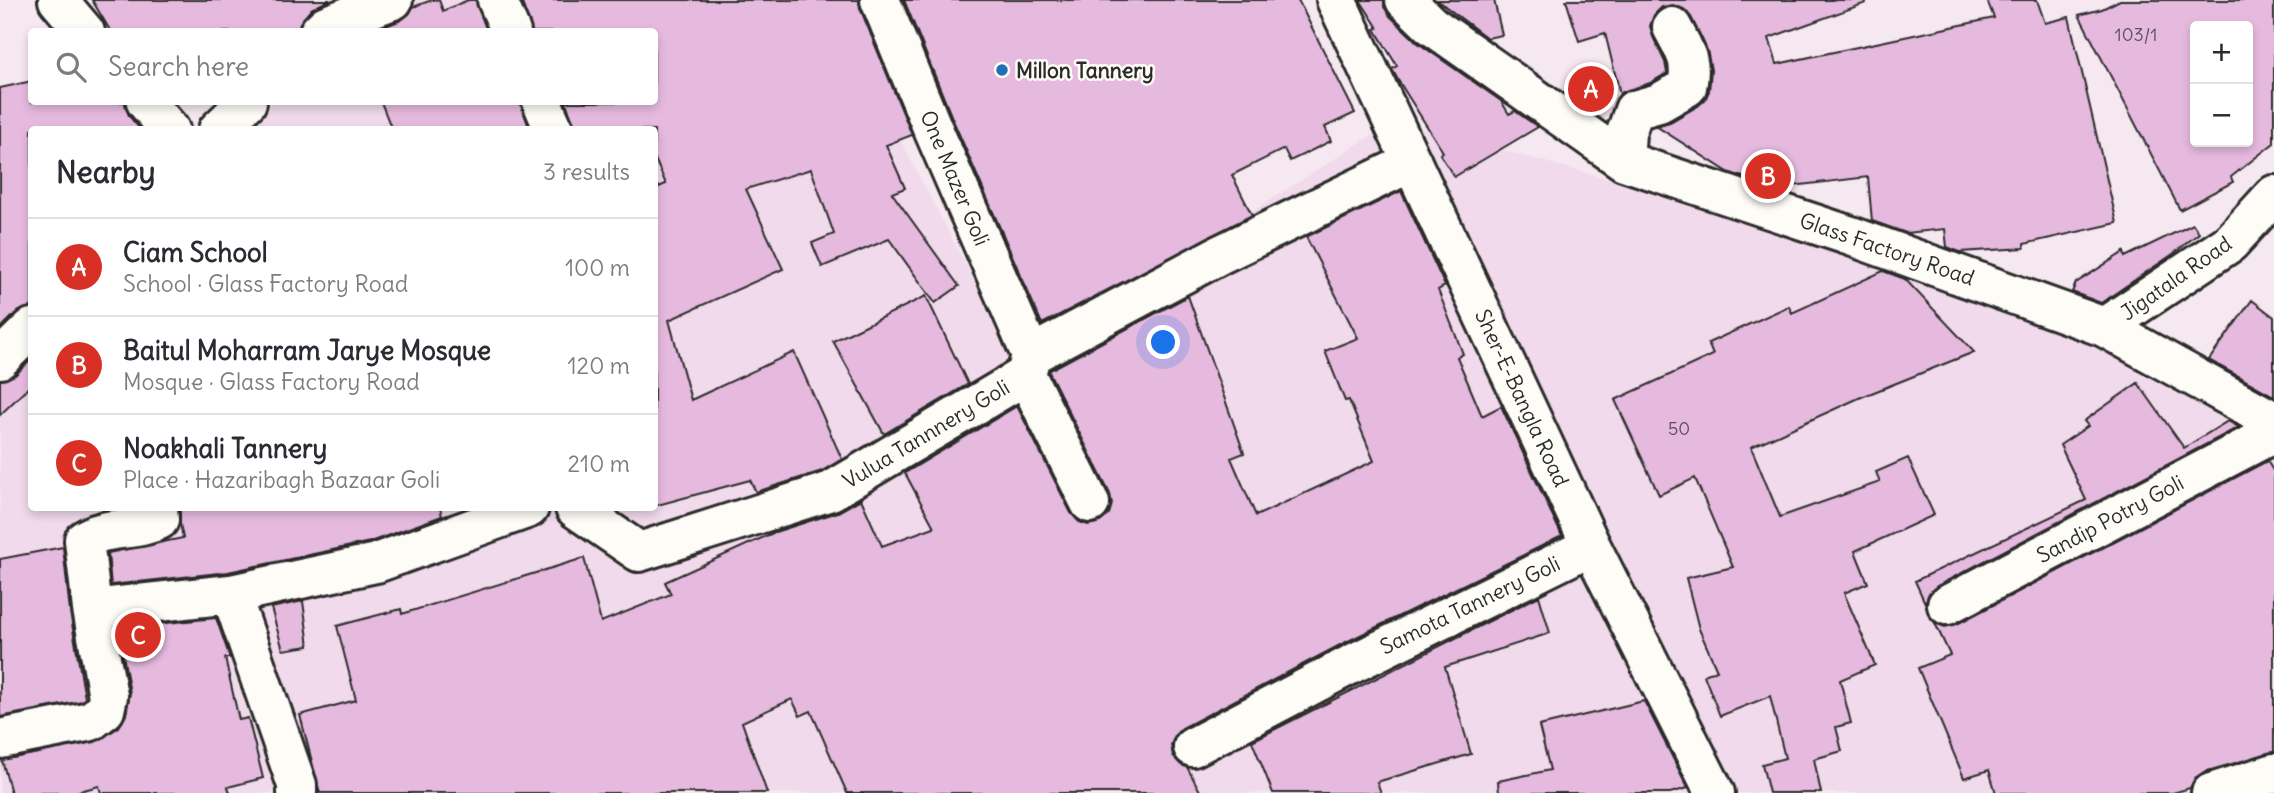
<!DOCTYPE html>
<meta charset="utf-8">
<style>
body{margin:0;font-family:Delius,sans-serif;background:#f7f7f7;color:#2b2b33}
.controls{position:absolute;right:21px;top:21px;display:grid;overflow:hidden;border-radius:7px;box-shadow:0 4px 10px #0003}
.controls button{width:63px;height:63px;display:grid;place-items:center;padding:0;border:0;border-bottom:2px solid #e1e1e2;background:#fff;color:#2b2b33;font:35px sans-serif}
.you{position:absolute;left:1164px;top:343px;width:24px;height:24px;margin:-18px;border:5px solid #fff;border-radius:50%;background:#1a73e8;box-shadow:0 0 0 10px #1a73e833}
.badge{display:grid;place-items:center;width:46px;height:46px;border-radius:50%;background:#d93025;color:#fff;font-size:23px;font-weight:700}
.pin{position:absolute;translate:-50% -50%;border:4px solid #fff;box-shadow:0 2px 7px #0006}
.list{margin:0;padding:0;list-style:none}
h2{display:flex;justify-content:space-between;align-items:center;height:91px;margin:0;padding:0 28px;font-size:30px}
h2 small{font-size:23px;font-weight:400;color:#7c7c81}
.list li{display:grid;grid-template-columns:46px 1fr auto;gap:21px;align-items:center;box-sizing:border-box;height:98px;padding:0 28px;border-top:2px solid #e1e1e2}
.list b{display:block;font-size:26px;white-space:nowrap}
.list p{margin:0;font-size:23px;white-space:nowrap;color:#7c7c81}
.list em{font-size:23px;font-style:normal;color:#7c7c81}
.icon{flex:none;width:38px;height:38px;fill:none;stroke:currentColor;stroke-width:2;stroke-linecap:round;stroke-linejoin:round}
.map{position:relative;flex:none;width:2274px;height:793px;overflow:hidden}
.search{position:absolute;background:#fff;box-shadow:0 4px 10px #0003;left:28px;top:28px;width:630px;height:77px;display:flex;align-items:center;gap:18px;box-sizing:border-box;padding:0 24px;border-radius:7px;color:#7c7c81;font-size:26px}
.panel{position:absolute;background:#fff;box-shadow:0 4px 10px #0003;left:28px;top:126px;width:630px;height:385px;border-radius:7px}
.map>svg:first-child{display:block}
.built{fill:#f1daeb}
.building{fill:#e6badf;stroke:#2b2b2b;stroke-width:2;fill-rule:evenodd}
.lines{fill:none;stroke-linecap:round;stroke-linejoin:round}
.minor-casing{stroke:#2b2b2b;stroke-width:44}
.minor{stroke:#fdfcf7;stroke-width:38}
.poi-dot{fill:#1f6fb2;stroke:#fdfcf7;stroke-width:2.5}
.labels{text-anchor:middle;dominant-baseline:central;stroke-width:5;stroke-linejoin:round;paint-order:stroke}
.number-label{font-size:18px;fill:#5a4f58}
.poi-label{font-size:21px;font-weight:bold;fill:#2b2b2b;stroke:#fdfcf7;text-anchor:start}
.street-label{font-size:21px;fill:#2b2b2b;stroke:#fdfcf7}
</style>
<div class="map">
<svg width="2274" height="793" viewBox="0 0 2274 793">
<rect width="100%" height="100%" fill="#f6e8f0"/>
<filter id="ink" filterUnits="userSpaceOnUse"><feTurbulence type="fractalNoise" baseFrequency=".0143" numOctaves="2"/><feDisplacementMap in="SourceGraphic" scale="14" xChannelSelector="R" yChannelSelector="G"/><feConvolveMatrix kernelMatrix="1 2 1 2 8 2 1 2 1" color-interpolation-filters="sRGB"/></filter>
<g filter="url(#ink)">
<path class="built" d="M 367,0 L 827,0 L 1002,334 L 1217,234 L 1394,121 L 1969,276 L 2152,378 L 2274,425 L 2274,793 L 0,793 L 0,403 L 31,369 L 32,508 L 654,508 L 654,130 L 249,129 L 274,102 L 654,102 L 654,32 L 338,31 Z"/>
<path class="building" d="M 92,0 L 330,0 L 311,9 L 298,27 L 291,32 L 111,32 Z
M 432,0 L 439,0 L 443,11 L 468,0 L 476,0 L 487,32 L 371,32 L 401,20 L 409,14 L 413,7 Z
M 521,0 L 859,0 L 860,8 L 912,135 L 886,145 L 905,188 L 892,193 L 959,286 L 935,303 L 889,239 L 822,267 L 812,243 L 834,234 L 811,169 L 746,189 L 783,269 L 669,320 L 691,400 L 794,352 L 842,459 L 822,471 L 756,492 L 750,480 L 654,506 L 654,189 L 666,184 L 654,157 L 654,130 L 575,130 L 566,102 L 654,102 L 654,32 L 532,32 Z
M 904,0 L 1298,0 L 1355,113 L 1325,127 L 1331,141 L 1290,161 L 1284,149 L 1232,175 L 1252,215 L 1042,324 L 952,118 Z
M 1360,0 L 1384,0 L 1384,7 L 1390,16 L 1418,43 L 1501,101 L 1509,114 L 1515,111 L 1538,127 L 1454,177 L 1440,154 L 1443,152 L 1398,80 L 1392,69 L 1397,66 L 1375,29 L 1378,28 Z
M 1437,0 L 1494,0 L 1502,35 L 1487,38 Z
M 1566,0 L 1865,0 L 1866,3 L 1769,38 L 1777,64 L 1994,18 L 1987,0 L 2037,0 L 2045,23 L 2069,17 L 2117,223 L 2024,244 L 2024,248 L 1960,252 L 1947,247 L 1945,229 L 1906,233 L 1872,221 L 1868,177 L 1775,188 L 1728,172 L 1656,126 L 1670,122 L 1698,106 L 1705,100 L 1709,91 L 1711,70 L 1707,50 L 1691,17 L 1684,9 L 1673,5 L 1662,7 L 1654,15 L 1650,26 L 1653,37 L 1665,62 L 1667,73 L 1650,83 L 1620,94 L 1605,33 L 1579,41 Z
M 2120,0 L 2274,0 L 2274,143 L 2231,177 L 2233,182 L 2180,210 L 2079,15 L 2102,9 ZM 2195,26 L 2248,26 L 2248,142 L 2195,142 Z
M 32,81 L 32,102 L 125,102 L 129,116 L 141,130 L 32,130 L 32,307 L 17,312 L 0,329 L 0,88 Z
M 381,102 L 520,102 L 530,130 L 392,130 Z
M 1401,191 L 1445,286 L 1438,290 L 1463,354 L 1457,357 L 1482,416 L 1501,406 L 1562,536 L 1340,645 L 1182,728 L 1175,735 L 1171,745 L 1173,756 L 1181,765 L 1187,767 L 1201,793 L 847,793 L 811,711 L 800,716 L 792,699 L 742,722 L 767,793 L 320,793 L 300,715 L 356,700 L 337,626 L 401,609 L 402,614 L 584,558 L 601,622 L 671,594 L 665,582 L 775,532 L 838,512 L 861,499 L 882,546 L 934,527 L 905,473 L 1017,406 L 1071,513 L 1079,522 L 1088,525 L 1100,522 L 1109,514 L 1112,504 L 1110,494 L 1049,372 L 1050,370 L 1188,296 L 1244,453 L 1231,458 L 1256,516 L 1374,461 L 1349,400 L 1345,401 L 1325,351 L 1358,338 L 1306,237 Z
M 2193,224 L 2199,233 L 2173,254 L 2101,303 L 2072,292 L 2076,283 L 2124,252 L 2125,257 Z
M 1883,271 L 1905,279 L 1974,352 L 1859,398 L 1751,447 L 1780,517 L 1880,482 L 1876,472 L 1908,458 L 1934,515 L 1855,551 L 1868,583 L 1844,593 L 1875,665 L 1840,680 L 1851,723 L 1836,727 L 1842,751 L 1814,759 L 1821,793 L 1769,793 L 1762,764 L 1785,758 L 1770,696 L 1720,716 L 1704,675 L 1717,670 L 1699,629 L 1686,578 L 1733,567 L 1695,478 L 1659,495 L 1615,400 L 1713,355 L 1708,343 L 1789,306 L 1792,313 Z
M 926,296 L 968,384 L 884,434 L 833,341 Z
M 2252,300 L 2274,317 L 2274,396 L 2209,360 Z
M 32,359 L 32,384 L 0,415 L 0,380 L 15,375 Z
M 2138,383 L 2184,448 L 2228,421 L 2239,427 L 1937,586 L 1929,593 L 1925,603 L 1915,581 L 2086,500 L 2060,445 L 2088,426 L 2084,421 Z
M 2267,461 L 2274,472 L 2274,752 L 2204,772 L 2195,778 L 2190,788 L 2173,793 L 1996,793 L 1989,770 L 1964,778 L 1918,668 L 1950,655 L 1935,623 L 1945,627 L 1957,624 Z
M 180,508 L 440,508 L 442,516 L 370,542 L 228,572 L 111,585 L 108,553 L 183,538 L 180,524 Z
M 63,547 L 70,612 L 85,698 L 82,701 L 0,717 L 0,559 Z
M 1539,596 L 1550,633 L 1445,667 L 1471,754 L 1377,782 L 1381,793 L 1273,793 L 1252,741 Z
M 303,601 L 309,646 L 283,650 L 271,608 Z
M 216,618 L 230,658 L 225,658 L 239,720 L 248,718 L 263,778 L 228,787 L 230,793 L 101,793 L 99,786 L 72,793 L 11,793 L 2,760 L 95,742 L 119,727 L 126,715 L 130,693 L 118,628 Z
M 1644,701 L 1688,788 L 1670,793 L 1499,793 L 1498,781 L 1550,770 L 1539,726 Z"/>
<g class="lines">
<g class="minor-casing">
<path id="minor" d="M 58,0 L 85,32
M 497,0 L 511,32
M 880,0 L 932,127 L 1031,355
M 1336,0 L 1591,546 L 1715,793
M 1405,0 L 1431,25 L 1624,161 L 1848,235 L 2104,327 L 2274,421
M 319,32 L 326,25 L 393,0
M 146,102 L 170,130
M 542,102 L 554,130
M 218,130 L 247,102
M 1624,161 L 1626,133 L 1634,110 L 1659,103 L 1687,87 C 1693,60 1684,50 1672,27
M 2104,327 L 2230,243 L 2274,195
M 0,359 L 32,328
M 1026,375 L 1090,503
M 575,508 L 639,552 L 831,491 L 1026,375 L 1031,355 L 1219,255 L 1412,162
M 231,594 L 297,785 L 297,793
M 1947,605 L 2274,433
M 92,609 L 231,594 L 376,563 L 529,508
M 0,739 L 91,721 L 105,710 L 108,696 L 92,609 L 84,540 C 106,525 136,532 159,520 L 158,508
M 1193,747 L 1350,665 L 1591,546
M 2211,793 L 2274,773"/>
</g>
<use href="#minor" class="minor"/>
</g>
</g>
<circle class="poi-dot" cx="1002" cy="70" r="7"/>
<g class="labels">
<g class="number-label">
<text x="2136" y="34">103/1</text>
<text x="1679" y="428">50</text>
</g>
<g class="poi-label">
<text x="1016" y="70">Millon Tannery</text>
</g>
<g class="street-label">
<text transform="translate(955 178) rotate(67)">One Mazer Goli</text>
<text transform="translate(1887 249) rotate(19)">Glass Factory Road</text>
<text transform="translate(2176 278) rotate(-35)">Jigatala Road</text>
<text transform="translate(1522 398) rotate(65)">Sher-E-Bangla Road</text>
<text transform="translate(926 434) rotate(-31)">Vulua Tannnery Goli</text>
<text transform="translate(2110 519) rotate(-28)">Sandip Potry Goli</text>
<text transform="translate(1470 605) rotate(-26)">Samota Tannery Goli</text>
</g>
</g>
</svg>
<div class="controls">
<button>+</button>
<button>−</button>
</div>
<div class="you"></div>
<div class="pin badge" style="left:1591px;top:89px">A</div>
<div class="pin badge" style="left:1768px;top:176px">B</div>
<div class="pin badge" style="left:138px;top:635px">C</div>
<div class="search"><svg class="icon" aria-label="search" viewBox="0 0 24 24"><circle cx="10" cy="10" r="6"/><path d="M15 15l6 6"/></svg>Search here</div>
<section class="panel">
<h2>Nearby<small>3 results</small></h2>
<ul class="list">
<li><span class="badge">A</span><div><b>Ciam School</b><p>School · Glass Factory Road</p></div><em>100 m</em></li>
<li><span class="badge">B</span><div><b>Baitul Moharram Jarye Mosque</b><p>Mosque · Glass Factory Road</p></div><em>120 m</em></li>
<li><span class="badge">C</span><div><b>Noakhali Tannery</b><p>Place · Hazaribagh Bazaar Goli</p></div><em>210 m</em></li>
</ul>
</section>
</div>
